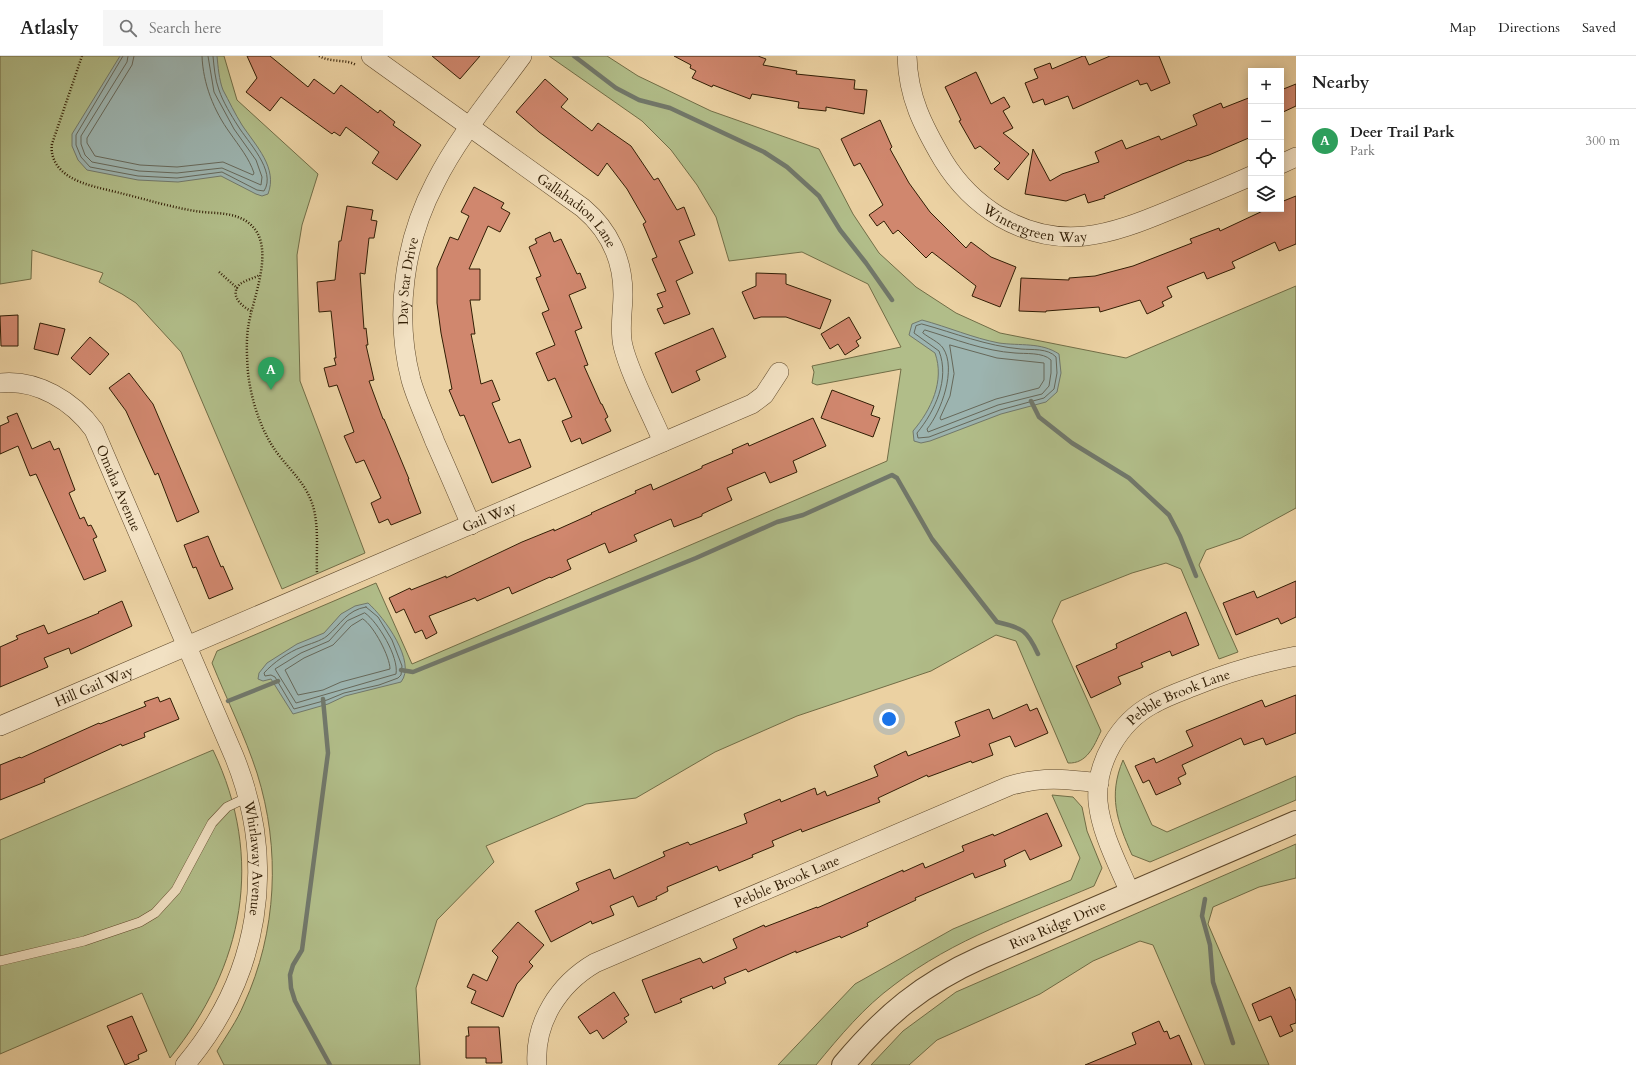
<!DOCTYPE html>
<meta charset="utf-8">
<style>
body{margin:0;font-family:Cardo,serif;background:#f6f6f6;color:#222}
.controls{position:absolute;right:12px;top:12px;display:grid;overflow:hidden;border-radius:0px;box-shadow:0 2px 10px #0003}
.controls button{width:36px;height:36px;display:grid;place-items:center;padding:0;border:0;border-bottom:1px solid #e0e0e0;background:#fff;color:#222;font:20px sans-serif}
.you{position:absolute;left:889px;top:663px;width:14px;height:14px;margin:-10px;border:3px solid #fff;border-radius:50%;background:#1a73e8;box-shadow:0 0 0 6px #1a73e833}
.badge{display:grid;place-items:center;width:26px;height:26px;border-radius:50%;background:#8f2418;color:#fff;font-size:13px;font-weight:700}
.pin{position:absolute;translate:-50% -33px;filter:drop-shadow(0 1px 2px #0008)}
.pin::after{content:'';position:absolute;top:21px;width:14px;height:12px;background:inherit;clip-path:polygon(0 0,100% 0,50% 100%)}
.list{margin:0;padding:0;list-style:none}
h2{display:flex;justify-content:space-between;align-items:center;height:52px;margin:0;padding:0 16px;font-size:17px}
h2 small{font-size:13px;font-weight:400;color:#767676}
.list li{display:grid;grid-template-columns:26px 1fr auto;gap:12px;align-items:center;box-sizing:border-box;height:64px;padding:0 16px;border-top:1px solid #e0e0e0}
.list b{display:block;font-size:15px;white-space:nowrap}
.list p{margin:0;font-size:13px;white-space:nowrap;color:#767676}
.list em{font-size:13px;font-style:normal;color:#767676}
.icon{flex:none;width:22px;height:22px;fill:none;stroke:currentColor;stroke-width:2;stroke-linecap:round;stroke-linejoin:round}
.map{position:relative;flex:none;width:1296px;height:1009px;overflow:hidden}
header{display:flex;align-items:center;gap:24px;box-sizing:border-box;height:56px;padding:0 20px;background:#fff;border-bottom:1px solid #e0e0e0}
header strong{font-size:19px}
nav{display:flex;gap:22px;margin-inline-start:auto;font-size:14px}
.search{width:280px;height:36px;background:#f6f6f6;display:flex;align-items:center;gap:10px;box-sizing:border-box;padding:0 14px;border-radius:0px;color:#767676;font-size:15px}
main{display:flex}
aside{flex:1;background:#fff}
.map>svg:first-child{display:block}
.green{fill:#b1bd89;stroke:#716d46}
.water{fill:#9cb4b0;stroke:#71786b}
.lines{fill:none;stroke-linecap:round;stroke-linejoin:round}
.shore{stroke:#66685a;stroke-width:1}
.stream{stroke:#71786b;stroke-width:4.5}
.building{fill:#d0876e;stroke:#311d04}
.service-casing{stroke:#604a2c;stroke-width:10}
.minor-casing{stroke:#604a2c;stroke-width:20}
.tertiary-casing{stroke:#604a2c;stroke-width:24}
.path{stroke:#311d04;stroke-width:2.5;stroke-dasharray:1 2;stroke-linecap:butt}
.service{stroke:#f2e1c3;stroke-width:9}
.minor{stroke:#f2e1c3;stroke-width:19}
.tertiary{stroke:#f2e1c3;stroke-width:22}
.labels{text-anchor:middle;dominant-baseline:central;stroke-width:3;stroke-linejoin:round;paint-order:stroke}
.street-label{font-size:14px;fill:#311d04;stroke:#f2e1c3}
</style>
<header>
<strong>Atlasly</strong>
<div class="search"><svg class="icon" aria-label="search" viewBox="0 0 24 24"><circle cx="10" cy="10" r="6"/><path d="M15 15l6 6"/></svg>Search here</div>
<nav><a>Map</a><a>Directions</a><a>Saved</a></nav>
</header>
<main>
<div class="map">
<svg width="1296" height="1009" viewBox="0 0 1296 1009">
<rect width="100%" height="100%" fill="#ebd1a2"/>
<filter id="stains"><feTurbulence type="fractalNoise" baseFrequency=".005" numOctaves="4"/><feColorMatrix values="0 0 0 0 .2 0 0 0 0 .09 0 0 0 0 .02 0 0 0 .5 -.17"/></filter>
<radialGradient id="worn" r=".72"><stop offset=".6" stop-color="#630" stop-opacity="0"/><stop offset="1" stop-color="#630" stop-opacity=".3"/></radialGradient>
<path class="green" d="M 0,0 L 224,0 L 237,44 L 318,118 L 302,169 L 297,199 L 300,325 L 365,497 L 282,533 L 181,296 L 136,247 L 122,238 L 99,226 L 103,217 L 32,194 L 31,223 L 0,228 Z
M 549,0 L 607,0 L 638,20 L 711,55 L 819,93 L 853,158 L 879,197 L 916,231 L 956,257 L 1000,277 L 1126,302 L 1296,230 L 1296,452 L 1241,482 L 1206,494 L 1199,509 L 1238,596 L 1219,603 L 1181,513 L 1166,507 L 1132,517 L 1061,545 L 1052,565 L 1101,675 C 1094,690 1087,708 1068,707 L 1016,585 L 996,579 L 931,615 L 797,660 L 715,696 L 636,742 L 586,748 L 486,790 L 494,806 L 437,864 L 416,932 L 420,1009 L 224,1009 L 217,995 C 226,980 237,965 244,948 C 277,876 281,793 257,717 C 245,680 227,644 212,607 L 217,595 L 376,527 L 412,608 L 887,405 L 901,313 L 817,329 L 812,327 L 814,316 L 812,310 L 901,291 L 868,228 L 802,196 L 729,205 L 716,161 L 697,129 L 671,94 L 642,65 Z
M 213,694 C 265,803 244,910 170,1002 L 142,937 L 0,998 L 0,784 Z
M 1123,704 L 1152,769 L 1167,776 L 1296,720 L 1296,744 L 1150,806 L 1132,799 C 1117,765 1108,740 1123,704 Z
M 1052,739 L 1073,741 L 1082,751 L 1087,775 L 1102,812 L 1094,830 C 1026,859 953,883 894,929 C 864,951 840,980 816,1009 L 778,1009 L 855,928 L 953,873 L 1071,824 L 1080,802 Z
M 1296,788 L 1296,822 L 1259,831 L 1213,851 L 1208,868 L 1269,1009 L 1205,1009 L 1153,889 L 1140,885 L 1093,905 L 1040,938 L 937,984 L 909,1009 L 871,1009 L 903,975 L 956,936 Z"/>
<path class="water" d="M 120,0 L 217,0 C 218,10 219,24 223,34 C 229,45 235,58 242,69 C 256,90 278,112 268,138 L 262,140 L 256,138 L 221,120 L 178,126 L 138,124 L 87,114 L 78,104 L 72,90 L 72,78 Z
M 922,264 C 948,271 973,282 999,287 C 1020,290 1041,286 1059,298 L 1061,317 L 1057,336 L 1046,346 L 1001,358 L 930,385 L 921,387 L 914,385 L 913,375 C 931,354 945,325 935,297 L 909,279 L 912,268 Z
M 368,547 C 384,561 417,606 401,626 L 345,640 L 328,648 L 293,658 L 271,623 L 263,625 L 258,623 L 259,617 L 267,607 L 297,588 L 324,577 L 341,558 L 355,550 Z"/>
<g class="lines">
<path class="shore" d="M 123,0 L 76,79 L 76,89 L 81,101 L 90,111 L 138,120 L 177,122 L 222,116 L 257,134 L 264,135 C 277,115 247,85 238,70 C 231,59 223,46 219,34 C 215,24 214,10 213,0
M 128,0 L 127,6 L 81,80 L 81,88 L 85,99 L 92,106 L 139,115 L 177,117 L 222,112 L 261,129 L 262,121 L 256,104 L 234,73 L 214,36 L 208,0
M 134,0 L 132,9 L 87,82 L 87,87 L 95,100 L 140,109 L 177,111 L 223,106 L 253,119 L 254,117 C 249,102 239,90 230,77 C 214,55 203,28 202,0
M 922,268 C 955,277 986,290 1021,293 C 1032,294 1048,292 1056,301 L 1057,317 L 1054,333 L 1044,342 L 1000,354 L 929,381 L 918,382 L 917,377 C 935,355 950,323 939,295 L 914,277 L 916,270 Z
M 925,274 C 955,283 984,295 1015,297 C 1025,298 1043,296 1051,304 L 1051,317 L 1049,330 L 1042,338 L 998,349 L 928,376 L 927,373 C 941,356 957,313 943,292 C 939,286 929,282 923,277 Z
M 950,289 L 997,302 L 1044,307 L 1044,324 L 1039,332 L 996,343 L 941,364 L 940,362 L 950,340 L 954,318 Z
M 366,551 L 378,561 L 392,584 L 402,610 L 401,619 L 398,622 L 379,629 L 344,637 L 327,644 L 294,653 L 275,621 L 271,619 L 265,620 L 264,617 C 273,607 288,596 302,591 C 309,588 321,585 327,580 C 341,568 347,554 366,551 Z
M 365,557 C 378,566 399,601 396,618 L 296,647 L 275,613 L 301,597 L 329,585 L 347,565 Z
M 363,563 C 374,570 390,601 390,613 L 341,626 L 323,634 L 298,639 L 285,614 L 304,602 L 333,589 L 351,570 Z"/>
<path class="stream" d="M 574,0 L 616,32 L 639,44 L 670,52 L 764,96 L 787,111 L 819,140 L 840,174 L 866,207 L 892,244
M 1031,345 L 1039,361 L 1072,387 L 1129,422 L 1169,459 L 1180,480 L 1196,520
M 401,614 L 413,616 L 696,502 L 777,466 L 803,459 L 892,419 L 897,422 L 932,483 L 997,566 C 1023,572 1027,574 1038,598
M 323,643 L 328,697 L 302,894 L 293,909 L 290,919 L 291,932 L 295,945 L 330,1009
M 228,645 L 278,625
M 1205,843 L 1202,860 L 1210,889 L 1213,926 L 1233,987"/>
</g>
<path class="building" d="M 247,0 L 270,0 L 308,31 L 314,23 L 334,38 L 341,29 L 378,57 L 380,54 L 395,66 L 393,69 L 421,89 L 397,124 L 372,107 L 379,96 L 346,71 L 340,80 L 334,76 L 332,78 L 281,41 L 270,55 L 246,36 L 257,22 Z
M 432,0 L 480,0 L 460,23 Z
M 674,0 L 758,0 L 766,3 L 763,9 L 797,15 L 796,18 L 855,24 L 854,33 L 867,34 L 864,58 L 826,51 L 826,55 L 798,52 L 799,46 L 752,38 L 750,43 L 713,29 L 712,31 L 692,22 L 696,15 L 690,12 L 691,9 Z
M 1083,0 L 1085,0 L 1089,9 L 1110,0 L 1159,0 L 1170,27 L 1151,35 L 1147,27 L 1140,29 L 1138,24 L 1073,53 L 1068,40 L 1045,49 L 1043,43 L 1033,47 L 1025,27 L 1038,22 L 1034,13 L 1050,7 L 1052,13 Z
M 976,16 L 991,48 L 1004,41 L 1010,51 L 1003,55 L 1013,72 L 1003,77 L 1029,98 L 1008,124 L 994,113 L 1000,107 L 980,90 L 975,93 L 959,65 L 961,64 L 945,31 Z
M 545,23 L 568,43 L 561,51 L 592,75 L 598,67 L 631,90 L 654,124 L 658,122 L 677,154 L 684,151 L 695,179 L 679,185 L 693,217 L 676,225 L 690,258 L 664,268 L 657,253 L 663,251 L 657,238 L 666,235 L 652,203 L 657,201 L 643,168 L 646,166 L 627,133 L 607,107 L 598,120 L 539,76 L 516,56 Z
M 1296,28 L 1296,50 L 1281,57 L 1281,34 Z
M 1251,41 L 1251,81 L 1209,99 L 1190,105 L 1189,104 L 1104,140 L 1105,142 L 1088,147 L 1085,138 L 1066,145 L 1025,138 L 1033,93 L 1050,125 L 1062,118 L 1099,106 L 1095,96 L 1122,84 L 1126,93 L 1159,80 L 1161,84 L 1197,69 L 1193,59 L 1221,47 L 1223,52 Z
M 880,64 L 892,91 L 890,93 L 909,127 L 930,156 L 966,192 L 971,186 L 991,201 L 1016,211 L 1000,251 L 972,240 L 976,230 L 932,196 L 926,202 L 898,174 L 893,178 L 884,165 L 877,170 L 869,159 L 883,149 L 860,107 L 854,110 L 841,83 Z
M 474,131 L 504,147 L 501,152 L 510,157 L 500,176 L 488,170 L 469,213 L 480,213 L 480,244 L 470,244 L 475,278 L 471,278 L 481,328 L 492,324 L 500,344 L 492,347 L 509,387 L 520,383 L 531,411 L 492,427 L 464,359 L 460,360 L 449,334 L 452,333 L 441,277 L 437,247 L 437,212 L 450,181 L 458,184 L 469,160 L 461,156 Z
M 1296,140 L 1296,188 L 1279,195 L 1275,186 L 1232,206 L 1235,212 L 1207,223 L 1204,216 L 1167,231 L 1172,241 L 1162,246 L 1164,250 L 1147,258 L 1140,244 L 1100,256 L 1099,251 L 1046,255 L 1046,256 L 1019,255 L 1021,222 L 1069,224 L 1069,222 L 1095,220 L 1133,210 L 1192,187 L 1190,183 L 1219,172 L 1220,175 L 1267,153 L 1281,153 L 1281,146 Z
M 347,150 L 373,154 L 371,164 L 377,165 L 374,182 L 369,182 L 365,218 L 360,217 L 364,273 L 366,272 L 368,289 L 366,289 L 374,324 L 369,325 L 383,363 L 384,363 L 409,423 L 408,423 L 421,457 L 391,469 L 388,463 L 379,467 L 371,447 L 381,442 L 364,404 L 356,407 L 344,380 L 354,376 L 337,329 L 329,331 L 324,312 L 336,309 L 334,302 L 336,302 L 331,255 L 319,256 L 317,226 L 335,224 L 339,185 L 341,185 Z
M 550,176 L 554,186 L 561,183 L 577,218 L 580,217 L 586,232 L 569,239 L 582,272 L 575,275 L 588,309 L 584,310 L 601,348 L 602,348 L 608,361 L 605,363 L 611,375 L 582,388 L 580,382 L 571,386 L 562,365 L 572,361 L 555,322 L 548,325 L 536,297 L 555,289 L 542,257 L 549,254 L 536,222 L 541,220 L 529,191 L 537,187 L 535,183 Z
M 756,217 L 786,218 L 786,228 L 831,244 L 820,273 L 786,261 L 761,261 L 754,263 L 742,236 L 756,230 Z
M 18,259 L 18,290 L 1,290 L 0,260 Z
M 849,261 L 861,282 L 856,285 L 859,290 L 845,299 L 838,288 L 830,293 L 821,278 Z
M 40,267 L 65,273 L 58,299 L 34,293 Z
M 713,272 L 726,301 L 696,315 L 700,324 L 672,337 L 655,297 Z
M 90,281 L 109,298 L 90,319 L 71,302 Z
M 129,317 L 153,348 L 199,456 L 177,466 L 158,417 L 155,419 L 126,355 L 109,332 Z
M 832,334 L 874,350 L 871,359 L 880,362 L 873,381 L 821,362 Z
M 17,357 L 32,393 L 50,385 L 54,394 L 59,392 L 75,434 L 69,437 L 80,463 L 84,461 L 88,470 L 91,469 L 97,481 L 93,483 L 106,515 L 84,524 L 36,418 L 30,420 L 18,390 L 0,398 L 0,370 L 9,366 L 7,361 Z
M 813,362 L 826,390 L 793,405 L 797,416 L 770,427 L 765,416 L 727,432 L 732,444 L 702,458 L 702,460 L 674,471 L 671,463 L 634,479 L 637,485 L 609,497 L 605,487 L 567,504 L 571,513 L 551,522 L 550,521 L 512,538 L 509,531 L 477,545 L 475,542 L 429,560 L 437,577 L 426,583 L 422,574 L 415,577 L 404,553 L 396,557 L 389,542 L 410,532 L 411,534 L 446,520 L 446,522 L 522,486 L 554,473 L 554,475 L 592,458 L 591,457 L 636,437 L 635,435 L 651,428 L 653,434 L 702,412 L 702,410 L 733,397 L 732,394 L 748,387 L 749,390 Z
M 208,480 L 221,511 L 223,510 L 233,533 L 209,543 L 196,511 L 193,512 L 184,489 Z
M 1296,525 L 1296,561 L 1281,568 L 1278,562 L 1236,579 L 1223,547 L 1254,535 L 1257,542 Z
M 122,545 L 132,570 L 71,598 L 69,592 L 44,602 L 48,611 L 0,631 L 0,591 L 18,583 L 16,580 L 44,569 L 48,578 L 99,557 L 98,556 Z
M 1186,556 L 1199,589 L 1172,600 L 1170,595 L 1141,607 L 1143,611 L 1118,621 L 1121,628 L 1091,642 L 1076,610 L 1117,592 L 1116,588 Z
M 1296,639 L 1296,677 L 1266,689 L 1263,682 L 1244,689 L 1241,682 L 1182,709 L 1186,718 L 1178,722 L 1181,728 L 1156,739 L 1149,724 L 1143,727 L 1135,710 L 1154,702 L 1156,707 L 1193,690 L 1186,675 L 1262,644 L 1265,651 Z
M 158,641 L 160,646 L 170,642 L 179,663 L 144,677 L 145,681 L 122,690 L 121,688 L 44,723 L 45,726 L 0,744 L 0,709 L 20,701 L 21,702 L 99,667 L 100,668 L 146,650 L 144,646 Z
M 1027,648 L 1030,655 L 1037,652 L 1048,677 L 1015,691 L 1010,680 L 989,688 L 993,699 L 972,707 L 971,705 L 928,721 L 927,719 L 878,742 L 880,746 L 802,776 L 801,773 L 772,785 L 774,790 L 752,799 L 753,801 L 719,815 L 717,810 L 667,831 L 668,835 L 656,841 L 657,843 L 638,851 L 633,840 L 610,850 L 614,859 L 592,868 L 591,865 L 551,886 L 535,855 L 579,834 L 576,827 L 610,813 L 614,823 L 665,800 L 663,796 L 688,786 L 690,789 L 747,767 L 744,758 L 780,743 L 781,746 L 815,732 L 817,739 L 825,735 L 827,740 L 878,720 L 874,710 L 906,695 L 908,700 L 960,680 L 955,666 L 989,653 L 993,663 Z
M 1047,757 L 1062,790 L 1030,804 L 1025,794 L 1004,804 L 1006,810 L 975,822 L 973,817 L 915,842 L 916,844 L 867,867 L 868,870 L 841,882 L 840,880 L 796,897 L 796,895 L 748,916 L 746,913 L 724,922 L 726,927 L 713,933 L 712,930 L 680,943 L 682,946 L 655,957 L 642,924 L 700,902 L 703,907 L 737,892 L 733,883 L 764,869 L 765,871 L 817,851 L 817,852 L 903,814 L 903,816 L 923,807 L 925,812 L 964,795 L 962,790 L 993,778 L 994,780 Z
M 518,866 L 544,889 L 529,906 L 533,910 L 517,928 L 503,961 L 471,947 L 476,935 L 467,931 L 473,918 L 487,925 L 498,901 L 492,895 Z
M 1290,931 L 1296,945 L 1296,967 L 1290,969 L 1293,975 L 1280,981 L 1271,960 L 1259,965 L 1252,948 Z
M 614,936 L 629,959 L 624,962 L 627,966 L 603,983 L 597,974 L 590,978 L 578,961 Z
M 132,960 L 147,995 L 138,999 L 139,1003 L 125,1009 L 107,970 Z
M 1159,965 L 1164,976 L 1167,975 L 1170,983 L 1179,979 L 1192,1009 L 1085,1009 L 1136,988 L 1132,977 Z
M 468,971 L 499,971 L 502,1007 L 486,1007 L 486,1002 L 466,1002 L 466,980 L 469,980 Z"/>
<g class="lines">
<g class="service-casing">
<path id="service" d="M 0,905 L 84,885 L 140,866 L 155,857 L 176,834 L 212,767 L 227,751 L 248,741"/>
</g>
<g class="minor-casing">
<g id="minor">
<path id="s1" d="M 371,0 L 583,152 C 609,174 623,204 623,238 C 623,255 619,273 623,290 C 630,319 651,357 663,386"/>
<path id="s2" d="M 907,0 C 908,41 923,70 943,104 C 957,127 977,147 1000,161 C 1061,196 1110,179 1170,154 C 1197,143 1224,132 1251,120"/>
<path d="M 1281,108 L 1296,101"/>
<path id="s3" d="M 0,327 C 37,323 73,345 94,374 L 234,700 C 278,808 260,920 185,1009"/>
<path id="s4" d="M 471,469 C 459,441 447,413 435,386 C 427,365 417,345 411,324 C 394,259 404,186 435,127 C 458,81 492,41 522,0"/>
<path id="s5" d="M 0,670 L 752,348 L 764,339 L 779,316"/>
<path id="s6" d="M 1130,837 C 1118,808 1101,777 1098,746 C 1095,707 1119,666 1153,648 C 1165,641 1179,636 1192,631 C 1226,617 1260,607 1296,600"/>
<path id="s7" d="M 537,1009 C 534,966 559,928 595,907 L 1009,730 C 1042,720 1066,723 1099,727"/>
</g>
</g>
<g class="tertiary-casing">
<g id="tertiary">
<path id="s8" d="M 843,1009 C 885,959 922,928 982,901 L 1296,766"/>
</g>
</g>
<path class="path" d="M 82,0 L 52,88 C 50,101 57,112 67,119 C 83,130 106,133 124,138 C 148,144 171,151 195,155 C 213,158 235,155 250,168 C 277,191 252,243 248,272 C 246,287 247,302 248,317 C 251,342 259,369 273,391 C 284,408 302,423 310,442 C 320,464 316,493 317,517
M 319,0 C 332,7 347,3 356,9
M 219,216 L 238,233
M 251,255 C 241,250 229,239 240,228 C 246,224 254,222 260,219"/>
<use href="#service" class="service"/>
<use href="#minor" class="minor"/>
<use href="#tertiary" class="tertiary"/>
</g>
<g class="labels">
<g class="street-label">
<text stroke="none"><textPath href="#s1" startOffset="258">Gallahadion Lane</textPath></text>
<text stroke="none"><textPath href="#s2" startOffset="229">Wintergreen Way</textPath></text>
<text stroke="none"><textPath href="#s4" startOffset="257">Day Star Drive</textPath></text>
<text stroke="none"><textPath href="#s3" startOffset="173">Omaha Avenue</textPath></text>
<text stroke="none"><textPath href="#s5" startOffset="532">Gail Way</textPath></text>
<text stroke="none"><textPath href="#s5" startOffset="102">Hill Gail Way</textPath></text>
<text stroke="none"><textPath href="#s6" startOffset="241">Pebble Brook Lane</textPath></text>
<text stroke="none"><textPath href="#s3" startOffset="570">Whirlaway Avenue</textPath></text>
<text stroke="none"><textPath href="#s7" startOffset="332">Pebble Brook Lane</textPath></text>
<text stroke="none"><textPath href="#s8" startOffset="260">Riva Ridge Drive</textPath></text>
</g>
</g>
<rect width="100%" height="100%" filter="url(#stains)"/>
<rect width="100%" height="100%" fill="url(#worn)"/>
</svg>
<div class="controls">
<button>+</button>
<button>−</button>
<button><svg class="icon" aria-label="locate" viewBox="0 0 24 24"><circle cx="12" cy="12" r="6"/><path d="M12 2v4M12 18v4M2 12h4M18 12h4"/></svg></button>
<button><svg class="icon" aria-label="layers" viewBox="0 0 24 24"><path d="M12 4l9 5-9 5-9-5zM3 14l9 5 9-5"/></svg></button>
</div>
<div class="you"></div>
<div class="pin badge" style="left:271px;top:334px;background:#2e9e5b">A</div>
</div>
<aside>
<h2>Nearby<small></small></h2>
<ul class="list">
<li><span class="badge" style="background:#2e9e5b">A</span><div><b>Deer Trail Park</b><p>Park</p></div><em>300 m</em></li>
</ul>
</aside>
</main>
